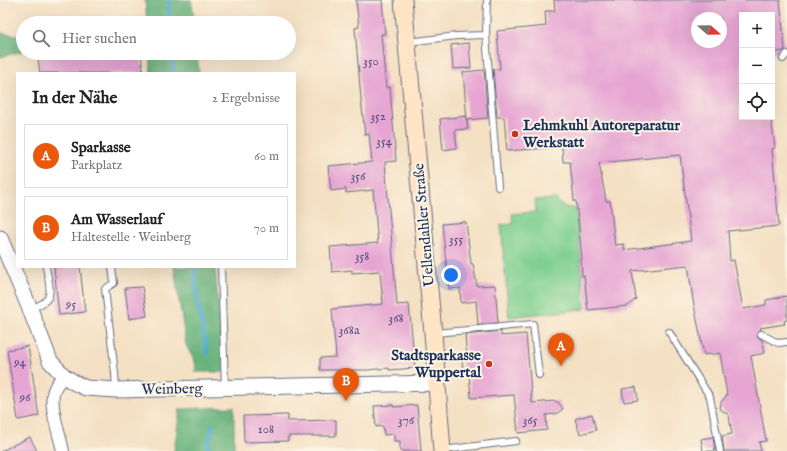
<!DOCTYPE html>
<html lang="de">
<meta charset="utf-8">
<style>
body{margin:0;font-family:"IM FELL English",serif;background:#f6f6f6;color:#222}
.controls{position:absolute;right:12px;top:12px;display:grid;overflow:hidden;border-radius:0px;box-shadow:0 4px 16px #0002}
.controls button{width:36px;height:36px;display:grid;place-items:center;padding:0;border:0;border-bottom:1px solid #e0e0e0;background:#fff;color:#222;font:20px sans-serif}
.compass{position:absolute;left:691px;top:12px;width:36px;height:36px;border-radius:50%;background:#fff;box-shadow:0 4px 16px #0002;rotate:110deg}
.you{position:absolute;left:451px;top:275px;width:14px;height:14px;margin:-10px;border:3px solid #fff;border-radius:50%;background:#1a73e8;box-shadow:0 0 0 6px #1a73e833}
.badge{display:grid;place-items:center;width:26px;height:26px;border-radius:50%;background:#ea580c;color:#fff;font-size:13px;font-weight:700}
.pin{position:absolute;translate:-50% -33px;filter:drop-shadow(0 1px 2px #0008)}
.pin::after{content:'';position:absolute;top:21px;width:14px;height:12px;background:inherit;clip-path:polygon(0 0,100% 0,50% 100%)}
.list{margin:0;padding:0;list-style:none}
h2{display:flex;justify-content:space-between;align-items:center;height:52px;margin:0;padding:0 16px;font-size:17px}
h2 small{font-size:13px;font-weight:400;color:#767676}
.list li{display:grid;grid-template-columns:26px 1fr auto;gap:12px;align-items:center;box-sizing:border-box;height:64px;margin:0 8px 8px;padding:0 8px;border:1px solid #e0e0e0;border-radius:0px}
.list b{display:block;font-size:15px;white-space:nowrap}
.list p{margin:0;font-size:13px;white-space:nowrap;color:#767676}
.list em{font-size:13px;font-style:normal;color:#767676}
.icon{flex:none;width:22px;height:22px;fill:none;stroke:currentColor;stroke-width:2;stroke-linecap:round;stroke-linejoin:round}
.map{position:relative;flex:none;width:787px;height:451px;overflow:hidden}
.search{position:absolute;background:#fff;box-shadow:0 4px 16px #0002;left:16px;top:16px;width:280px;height:44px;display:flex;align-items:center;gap:10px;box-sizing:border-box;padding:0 14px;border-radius:22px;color:#767676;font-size:15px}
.panel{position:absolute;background:#fff;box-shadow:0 4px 16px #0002;left:16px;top:72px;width:280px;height:196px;border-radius:0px}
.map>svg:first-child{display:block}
.green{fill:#80d091;stroke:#4e8078}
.forest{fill:#68b27b;stroke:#42706c}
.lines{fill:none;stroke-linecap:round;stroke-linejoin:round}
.stream{stroke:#4cabcb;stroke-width:4.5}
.building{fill:#e6a4d3;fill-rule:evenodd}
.service-casing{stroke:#676d81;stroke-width:8}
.minor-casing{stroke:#676d81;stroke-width:14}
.tertiary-casing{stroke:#676d81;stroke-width:17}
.secondary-casing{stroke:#676d81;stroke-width:19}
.service{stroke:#fff;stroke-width:6}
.minor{stroke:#fff;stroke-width:12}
.tertiary{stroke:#fff;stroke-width:15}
.secondary{stroke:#ffe4c6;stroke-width:17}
.poi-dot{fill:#c8321e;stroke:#fcf5e5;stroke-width:1.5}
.labels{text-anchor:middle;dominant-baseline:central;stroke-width:4;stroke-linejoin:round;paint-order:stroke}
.number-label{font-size:13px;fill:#4e4c7b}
.poi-label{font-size:15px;font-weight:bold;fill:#1b2f5e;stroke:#fcf5e5;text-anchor:start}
.street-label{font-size:15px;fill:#1b2f5e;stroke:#fcf5e5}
</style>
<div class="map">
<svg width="787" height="451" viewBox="0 0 787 451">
<rect width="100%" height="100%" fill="#fcf5e5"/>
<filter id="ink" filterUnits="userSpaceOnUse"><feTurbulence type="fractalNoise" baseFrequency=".025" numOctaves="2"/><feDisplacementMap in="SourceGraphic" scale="8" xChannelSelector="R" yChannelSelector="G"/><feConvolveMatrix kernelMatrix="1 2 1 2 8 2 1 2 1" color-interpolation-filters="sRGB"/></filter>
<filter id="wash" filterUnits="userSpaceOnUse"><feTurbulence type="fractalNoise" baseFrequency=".012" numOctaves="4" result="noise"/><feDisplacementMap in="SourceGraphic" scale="16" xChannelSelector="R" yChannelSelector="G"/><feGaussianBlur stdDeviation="0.9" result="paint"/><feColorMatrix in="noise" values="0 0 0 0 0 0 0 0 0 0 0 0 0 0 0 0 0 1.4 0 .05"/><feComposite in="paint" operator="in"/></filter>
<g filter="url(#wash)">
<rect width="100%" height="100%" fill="#f4e0c3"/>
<path class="green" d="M 556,199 C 562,206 566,209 576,208 L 585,309 L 509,317 L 501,225 L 513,224 L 512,214 L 536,212 L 535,200 Z"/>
<path class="forest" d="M 145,0 L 191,0 L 195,23 L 147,23 Z
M 0,33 L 23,36 L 23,51 L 0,57 Z
M 149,53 L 197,53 L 199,73 L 151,73 Z
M 174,267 L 215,267 L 224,372 L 195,372 L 196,364 L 186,345 Z
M 234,407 L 234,451 L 174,451 L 180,409 Z"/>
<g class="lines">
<path class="stream" d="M 168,23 L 169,0
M 172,53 L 174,73
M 194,267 L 197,298 L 207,353
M 207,451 L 212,425"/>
</g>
<g id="blocks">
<path class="building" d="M 356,0 L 382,0 L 385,34 L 381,34 L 386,88 L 390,87 L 396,161 L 385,162 L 397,305 L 409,304 L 415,368 L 389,370 L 389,368 L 367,370 L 320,370 L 320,358 L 336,357 L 332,309 L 383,304 L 380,271 L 352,273 L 352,270 L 332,272 L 330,247 L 378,243 L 373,190 L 346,193 L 346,189 L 331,191 L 328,166 L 372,162 L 369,134 L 365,135 L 361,99 L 355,28 L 359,27 Z
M 554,0 L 780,0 L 785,50 L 783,51 L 772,53 L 772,15 L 742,15 L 742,117 L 771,117 L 775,148 L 772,149 L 779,226 L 728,231 L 730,261 L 734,260 L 743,309 L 766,305 L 766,300 L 787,296 L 787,320 L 784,321 L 785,324 L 760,328 L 761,330 L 757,332 L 757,335 L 759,338 L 762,340 L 765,353 L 751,356 L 766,441 L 759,442 L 761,451 L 724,451 L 722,436 L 732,434 L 729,415 L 720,409 L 721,402 L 727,395 L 720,353 L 709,355 L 709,354 L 704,355 L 693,300 L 688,265 L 632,271 L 636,299 L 628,306 L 588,310 L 584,275 L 582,276 L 581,259 L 582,259 L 576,201 L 574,201 L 570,162 L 563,162 L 562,147 L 507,151 L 504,117 L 497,117 L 493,69 L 500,69 L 497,31 L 546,26 L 545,11 L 555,11 ZM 697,18 L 721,18 L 721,42 L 697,42 ZM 680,155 L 691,241 L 624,250 L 624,244 L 615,245 L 610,201 L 606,201 L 599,163 Z
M 469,43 L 471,68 L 453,69 L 451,45 Z
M 37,53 L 141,53 L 143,73 L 40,73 Z
M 484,70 L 488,118 L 467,120 L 463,72 Z
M 466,116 L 468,129 L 455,130 L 457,148 L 443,150 L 440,119 Z
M 466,222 L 471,264 L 473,264 L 477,286 L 495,285 L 498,323 L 478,324 L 476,301 L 461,303 L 460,288 L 449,289 L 442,224 Z
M 54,267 L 80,267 L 85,312 L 59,315 Z
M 142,287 L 147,316 L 129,319 L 125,288 Z
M 501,331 L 501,336 L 526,334 L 532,403 L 555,401 L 558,402 L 563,409 L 556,414 L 546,415 L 547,430 L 518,433 L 514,395 L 471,398 L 469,373 L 463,373 L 462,359 L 467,358 L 465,335 Z
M 28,346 L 39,416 L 18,420 L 7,350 Z
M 636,387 L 638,400 L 624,402 L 622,389 Z
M 393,405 L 393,407 L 417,405 L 421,451 L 400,451 L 400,441 L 394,441 L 394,434 L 384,435 L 383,426 L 376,427 L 374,406 Z
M 592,414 L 596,430 L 580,434 L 575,419 Z
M 288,415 L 288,421 L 336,420 L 336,436 L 288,436 L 288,441 L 244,442 L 243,416 Z
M 30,437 L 37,451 L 1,451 Z
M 713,437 L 715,451 L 703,451 L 701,439 Z"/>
</g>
</g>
<g filter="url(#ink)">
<use href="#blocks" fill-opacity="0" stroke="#676d81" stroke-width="1"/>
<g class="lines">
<g class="service-casing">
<path id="service" d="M 487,0 L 486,35 L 498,187
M 408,42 L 457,36 L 486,35
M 783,59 L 787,54
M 112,267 L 114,283 L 105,289 L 115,373 L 116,390
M 221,267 L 225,387
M 30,309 C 35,307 44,304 47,299 C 53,293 47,275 46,267
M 669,332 L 710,397 L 720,451
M 435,333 L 533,324 L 539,375
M 761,334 L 778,343 L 787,342
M 443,450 L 516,441"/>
</g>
<g class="minor-casing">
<path id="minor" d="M 63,451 C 60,436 50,409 53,394 C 54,387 59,381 64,376"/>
</g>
<g class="tertiary-casing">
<path id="tertiary" d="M 0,238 L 30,309 L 50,361 L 64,376 L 75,383 L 86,388 L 116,390 L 437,383"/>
</g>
<g class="secondary-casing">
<path id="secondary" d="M 403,0 L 433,333 L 442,451"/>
</g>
<use href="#service" class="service"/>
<use href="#minor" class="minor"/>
<use href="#tertiary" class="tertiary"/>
<use href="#secondary" class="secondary"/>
</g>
</g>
<g class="poi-dot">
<circle cx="515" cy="134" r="4"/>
<circle cx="489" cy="364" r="4"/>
</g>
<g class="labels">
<g class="number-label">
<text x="371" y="61">350</text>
<text x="378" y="116">352</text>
<text x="384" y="141">354</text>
<text x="358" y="176">356</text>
<text x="456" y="239">355</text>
<text x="362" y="256">358</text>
<text x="71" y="304">95</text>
<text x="396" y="318">368</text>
<text x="349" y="330">368a</text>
<text x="20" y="362">94</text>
<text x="25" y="397">96</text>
<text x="406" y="420">376</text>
<text x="530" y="420">365</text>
<text x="266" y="429">108</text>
</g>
<g class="poi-label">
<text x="523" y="125">Lehmkuhl Autoreparatur<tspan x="523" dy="17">Werkstatt</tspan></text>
<text x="481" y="355" text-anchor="end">Stadtsparkasse<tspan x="481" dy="17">Wuppertal</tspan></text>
</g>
<g class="street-label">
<text transform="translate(424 225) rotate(-95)">Uellendahler Straße</text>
<text transform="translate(172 389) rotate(-1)">Weinberg</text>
</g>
</g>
</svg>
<div class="controls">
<button>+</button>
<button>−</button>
<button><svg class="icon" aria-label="locate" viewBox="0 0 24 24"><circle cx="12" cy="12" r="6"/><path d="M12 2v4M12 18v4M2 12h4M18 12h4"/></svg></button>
</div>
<svg class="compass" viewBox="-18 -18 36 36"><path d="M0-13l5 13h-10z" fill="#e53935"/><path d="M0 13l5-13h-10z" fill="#767676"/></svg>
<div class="you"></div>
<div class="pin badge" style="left:561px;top:366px">A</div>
<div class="pin badge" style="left:346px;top:401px">B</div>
<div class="search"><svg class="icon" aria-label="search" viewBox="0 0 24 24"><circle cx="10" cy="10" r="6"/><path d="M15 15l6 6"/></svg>Hier suchen</div>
<section class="panel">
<h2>In der Nähe<small>2 Ergebnisse</small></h2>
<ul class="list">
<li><span class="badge">A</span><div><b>Sparkasse</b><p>Parkplatz</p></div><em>60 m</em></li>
<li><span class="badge">B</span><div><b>Am Wasserlauf</b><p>Haltestelle · Weinberg</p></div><em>70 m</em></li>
</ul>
</section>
</div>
